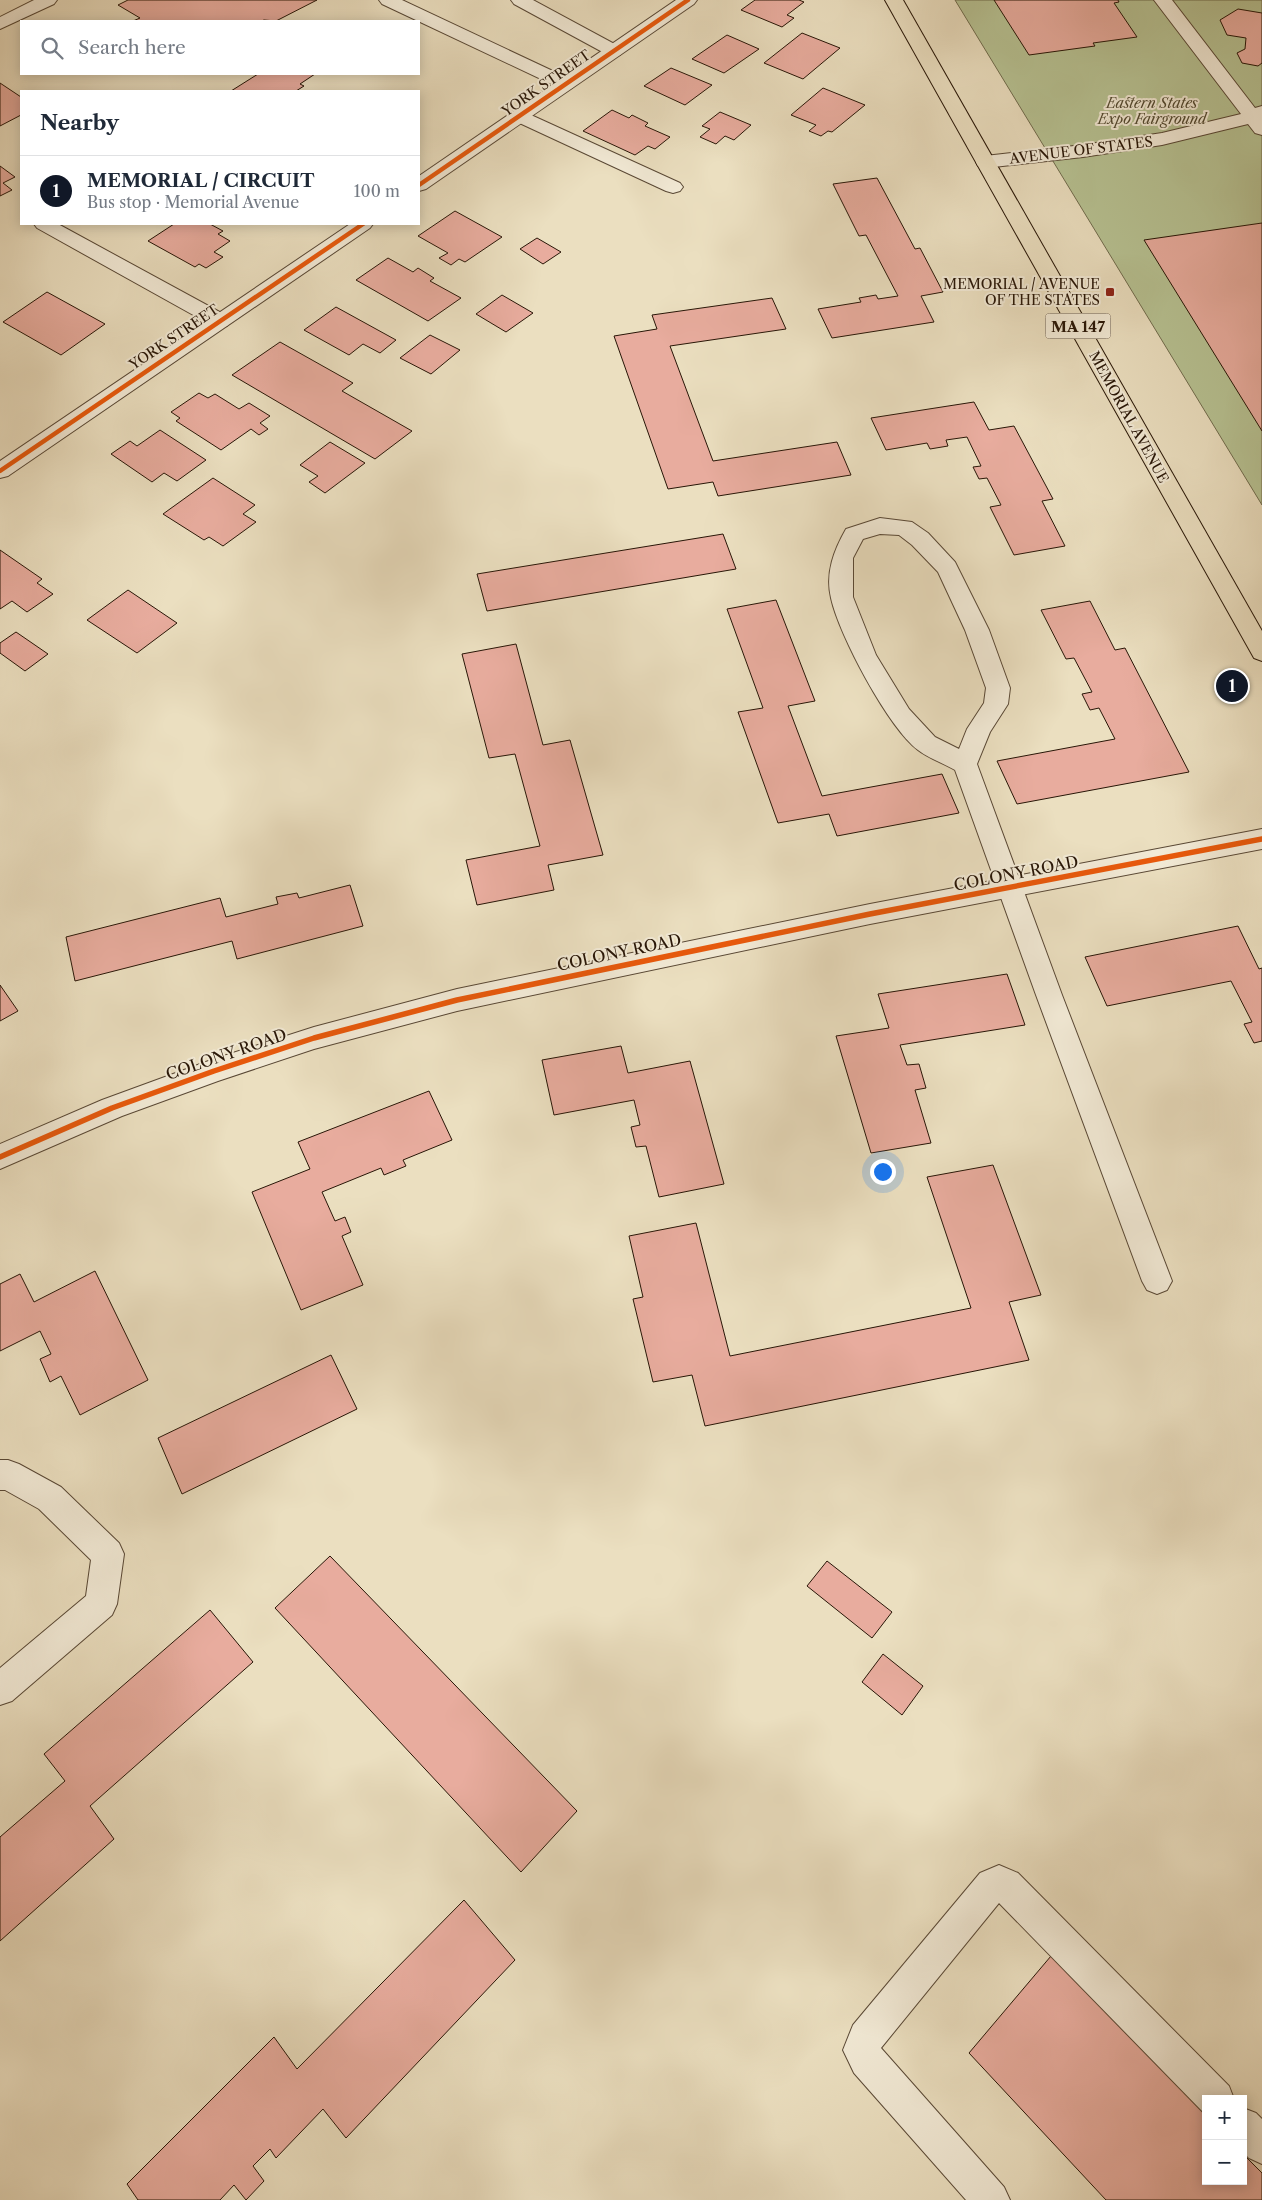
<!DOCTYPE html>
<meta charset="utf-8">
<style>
body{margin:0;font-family:"Libre Caslon Text",serif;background:#f6f6f7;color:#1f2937}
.controls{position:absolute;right:15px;bottom:15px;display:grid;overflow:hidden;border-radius:0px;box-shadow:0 2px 12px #0003}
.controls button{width:45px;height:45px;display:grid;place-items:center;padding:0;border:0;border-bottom:1px solid #e0e1e3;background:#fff;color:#1f2937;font:25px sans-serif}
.you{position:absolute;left:882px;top:1171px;width:18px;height:18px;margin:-12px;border:4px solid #fff;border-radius:50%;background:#1a73e8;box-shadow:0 0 0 8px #1a73e833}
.badge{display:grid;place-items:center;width:32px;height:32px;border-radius:50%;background:#111827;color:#fff;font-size:16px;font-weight:700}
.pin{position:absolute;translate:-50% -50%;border:2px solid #fff;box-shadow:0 1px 5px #0006}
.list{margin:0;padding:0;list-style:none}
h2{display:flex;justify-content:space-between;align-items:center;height:65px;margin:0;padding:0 20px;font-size:21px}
h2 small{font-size:16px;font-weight:400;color:#747a83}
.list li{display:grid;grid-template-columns:32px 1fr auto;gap:15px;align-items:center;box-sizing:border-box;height:70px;padding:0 20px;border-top:1px solid #e0e1e3}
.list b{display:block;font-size:19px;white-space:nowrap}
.list p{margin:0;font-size:16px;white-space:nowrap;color:#747a83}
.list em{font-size:16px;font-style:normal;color:#747a83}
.icon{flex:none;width:28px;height:28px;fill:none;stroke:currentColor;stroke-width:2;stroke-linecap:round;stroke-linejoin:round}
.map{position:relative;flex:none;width:1262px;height:2200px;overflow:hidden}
.search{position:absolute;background:#fff;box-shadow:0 2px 12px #0003;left:20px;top:20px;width:400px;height:55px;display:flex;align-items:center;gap:12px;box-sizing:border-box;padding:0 18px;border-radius:0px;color:#747a83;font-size:19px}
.panel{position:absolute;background:#fff;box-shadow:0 2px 12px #0003;left:20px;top:90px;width:400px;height:135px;border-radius:0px}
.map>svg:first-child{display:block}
.green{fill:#b7c293;stroke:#706c4d}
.building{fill:#e8ac9e;stroke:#281607}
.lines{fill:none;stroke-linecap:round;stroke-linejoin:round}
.lane-casing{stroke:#594835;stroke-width:2}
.street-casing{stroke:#594835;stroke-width:2}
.primary-casing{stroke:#281607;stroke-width:2}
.lane{fill:#f2ead6;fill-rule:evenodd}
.street{fill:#f2ead6;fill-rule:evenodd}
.primary{fill:#ebdfc0;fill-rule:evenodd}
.cycleway-far1-casing{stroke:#f2ead6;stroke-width:7}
.cycleway-casing{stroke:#f2ead6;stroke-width:9}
.cycleway-far1{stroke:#e8590c;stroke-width:4.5}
.cycleway{stroke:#e8590c;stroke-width:5.5}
.poi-dot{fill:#8f2418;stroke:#f2ead6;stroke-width:2}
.labels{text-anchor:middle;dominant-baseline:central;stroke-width:4;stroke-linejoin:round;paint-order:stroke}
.far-street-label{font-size:14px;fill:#281607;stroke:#f2ead6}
.far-park-label{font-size:14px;font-style:italic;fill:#534a31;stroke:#f2ead6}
.far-poi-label{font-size:14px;fill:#281607;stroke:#f2ead6;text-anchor:end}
.shield{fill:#f2ead6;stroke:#655645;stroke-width:1}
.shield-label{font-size:15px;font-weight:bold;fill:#281607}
.street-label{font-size:16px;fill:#281607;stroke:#f2ead6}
</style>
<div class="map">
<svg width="1262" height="2200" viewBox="0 0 1262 2200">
<rect width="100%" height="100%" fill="#ebdfc0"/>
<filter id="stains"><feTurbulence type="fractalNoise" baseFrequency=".004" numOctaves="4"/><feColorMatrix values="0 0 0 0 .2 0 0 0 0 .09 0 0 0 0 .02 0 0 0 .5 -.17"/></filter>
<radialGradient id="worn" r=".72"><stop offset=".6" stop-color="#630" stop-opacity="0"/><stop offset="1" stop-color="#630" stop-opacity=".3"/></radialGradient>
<path class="green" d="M 955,0 L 1262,0 L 1262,505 Z"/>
<path class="building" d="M 128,0 L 317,0 L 276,21 L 264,20 L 261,21 L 133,21 L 140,18 L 118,5 Z
M 755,0 L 799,0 L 804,2 L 787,15 L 794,18 L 782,27 L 741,10 Z
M 994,0 L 1118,0 L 1119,2 L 1114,3 L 1137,37 L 1093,43 L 1095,46 L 1029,55 Z
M 1238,9 L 1262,13 L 1262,63 L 1258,66 L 1242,63 L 1237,53 L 1245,49 L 1246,38 L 1227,35 L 1220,20 Z
M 802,33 L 840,48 L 803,79 L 764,63 Z
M 727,35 L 759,49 L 724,73 L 692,59 Z
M 671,68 L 712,85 L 685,105 L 644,86 Z
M 258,74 L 315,74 L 300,84 L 304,86 L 296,91 L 231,91 Z
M 0,83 L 21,97 L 21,115 L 0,126 Z
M 823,88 L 865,105 L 832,132 L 828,131 L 821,136 L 809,131 L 816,125 L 791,115 Z
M 612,110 L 629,118 L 632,115 L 648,123 L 645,126 L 670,137 L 655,149 L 648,146 L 635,155 L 583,131 Z
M 720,112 L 751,125 L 734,140 L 725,136 L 716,144 L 700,137 L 710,129 L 702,126 Z
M 0,166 L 15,177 L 3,183 L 12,190 L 0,196 Z
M 877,178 L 915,249 L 920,248 L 943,292 L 921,296 L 934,322 L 832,338 L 818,309 L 861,302 L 859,298 L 876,295 L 878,299 L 898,296 L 866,235 L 859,236 L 833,184 Z
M 455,211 L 502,237 L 465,262 L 459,259 L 451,265 L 439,258 L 448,253 L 418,236 Z
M 1262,223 L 1262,431 L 1144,240 Z
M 174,224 L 210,224 L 223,231 L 218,234 L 230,241 L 214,252 L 223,257 L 206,268 L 199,264 L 195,267 L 148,241 Z
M 537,238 L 561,252 L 543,264 L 520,249 Z
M 388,258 L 413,272 L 418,268 L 434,278 L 430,281 L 461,298 L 428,321 L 356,280 Z
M 47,292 L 105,324 L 61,355 L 3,322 Z
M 502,295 L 533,313 L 506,332 L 476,314 Z
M 772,298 L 786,329 L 670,346 L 713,461 L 837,442 L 851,475 L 718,496 L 713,482 L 668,489 L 614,336 L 657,329 L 652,315 Z
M 336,307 L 396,340 L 380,353 L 363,344 L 349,355 L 304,330 Z
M 430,335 L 460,350 L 431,374 L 400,358 Z
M 280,342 L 353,383 L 342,391 L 412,431 L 375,459 L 232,375 Z
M 199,393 L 208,398 L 215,394 L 239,409 L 249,403 L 270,416 L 260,423 L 268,429 L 259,435 L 251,429 L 221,450 L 176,421 L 180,418 L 171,412 Z
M 974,402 L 989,430 L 1014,426 L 1053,499 L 1042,501 L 1065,546 L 1014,555 L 990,507 L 1001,505 L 987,478 L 979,479 L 973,467 L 981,466 L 967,437 L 946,440 L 948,446 L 930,449 L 927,443 L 886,450 L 871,418 Z
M 160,430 L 206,460 L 177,481 L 164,473 L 152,482 L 111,454 L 130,441 L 137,446 Z
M 330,442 L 365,463 L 325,493 L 309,482 L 318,476 L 300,465 Z
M 213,478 L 255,505 L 243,514 L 256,522 L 223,546 L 209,537 L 204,540 L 163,514 Z
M 723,534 L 736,569 L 487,611 L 477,574 Z
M 0,550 L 42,579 L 37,583 L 53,594 L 27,612 L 12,601 L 0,609 Z
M 128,590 L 177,623 L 137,653 L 87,620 Z
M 776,600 L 815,701 L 788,706 L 822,796 L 942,774 L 959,813 L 837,836 L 829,814 L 778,823 L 738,712 L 763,708 L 727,609 Z
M 1090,601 L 1115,650 L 1125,648 L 1189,772 L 1017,804 L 997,761 L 1115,739 L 1099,708 L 1090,710 L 1082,694 L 1092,692 L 1074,658 L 1066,659 L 1041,610 Z
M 16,632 L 48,654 L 25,671 L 0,653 L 0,643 Z
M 516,644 L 543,745 L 570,740 L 603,855 L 548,865 L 554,890 L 477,905 L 466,860 L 540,846 L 515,754 L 489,758 L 462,654 Z
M 350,885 L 363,926 L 237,959 L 232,941 L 75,981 L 66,937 L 220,898 L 226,917 L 278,904 L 276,897 L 297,893 L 299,898 Z
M 1238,926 L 1259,969 L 1262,968 L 1262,1041 L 1254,1043 L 1244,1024 L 1252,1022 L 1231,981 L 1107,1006 L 1085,957 Z
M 1007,974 L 1025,1025 L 900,1045 L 907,1065 L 919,1064 L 926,1088 L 915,1090 L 931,1143 L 871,1153 L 836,1036 L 889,1028 L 878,994 Z
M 0,985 L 18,1011 L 0,1021 Z
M 621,1046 L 628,1073 L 690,1061 L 724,1184 L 659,1197 L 646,1146 L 636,1147 L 631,1127 L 640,1125 L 634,1100 L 554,1115 L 542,1060 Z
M 429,1091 L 452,1140 L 403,1160 L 406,1166 L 384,1175 L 381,1168 L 322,1192 L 335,1221 L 345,1217 L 351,1232 L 342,1236 L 363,1285 L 301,1310 L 252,1192 L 310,1169 L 298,1142 Z
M 993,1165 L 1041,1295 L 1009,1302 L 1029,1360 L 705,1426 L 692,1375 L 653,1382 L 633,1299 L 643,1297 L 629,1236 L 696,1223 L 730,1356 L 971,1308 L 927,1177 Z
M 95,1271 L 148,1380 L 80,1415 L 61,1376 L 50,1382 L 40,1359 L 51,1354 L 40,1331 L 0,1351 L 0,1284 L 20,1274 L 34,1302 Z
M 331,1355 L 357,1409 L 182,1494 L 158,1438 Z
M 330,1556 L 577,1811 L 521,1872 L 275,1608 Z
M 827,1561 L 892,1612 L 872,1638 L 807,1586 Z
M 210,1610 L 253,1662 L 90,1806 L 114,1839 L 0,1941 L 0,1837 L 65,1781 L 44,1754 Z
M 883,1654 L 923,1686 L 902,1715 L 862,1682 Z
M 464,1900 L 515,1960 L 346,2138 L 323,2109 L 276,2158 L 270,2149 L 253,2166 L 264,2181 L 246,2200 L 234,2185 L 220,2200 L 138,2200 L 127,2184 L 274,2037 L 297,2069 Z
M 1051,1956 L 1206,2115 L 1206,2181 L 1243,2181 L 1243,2154 L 1262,2173 L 1262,2200 L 1106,2200 L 969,2053 Z"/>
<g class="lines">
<g class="lane-casing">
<path id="lane" d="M 379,0 L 402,0 L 572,80 L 575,84 L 572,88 L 566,89 L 560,88 L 382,4 Z
M 511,0 L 533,0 L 620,47 L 623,51 L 620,55 L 614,56 L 608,55 L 514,4 Z
M 1154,0 L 1172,0 L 1255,108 L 1262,106 L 1262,135 L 1255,133 L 1248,124 L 1162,145 L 1083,157 L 985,168 L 978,166 L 976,162 L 978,158 L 985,156 L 1083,145 L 1162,133 L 1241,114 Z
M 520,110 L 680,183 L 683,187 L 680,191 L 673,193 L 666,191 L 513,120 L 511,116 L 513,112 Z
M 34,224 L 58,224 L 227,316 L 230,321 L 227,326 L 220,327 L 213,326 L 37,228 Z
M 880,518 L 912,522 L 928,533 L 955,562 L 989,630 L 1010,688 L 1008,704 L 990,732 L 977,764 L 1062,995 L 1172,1281 L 1167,1290 L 1157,1294 L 1147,1290 L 1142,1281 L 1036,995 L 955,770 C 943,763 928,758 918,750 C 888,727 839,635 831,598 C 825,573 834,550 846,529 ZM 880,534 L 899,535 L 912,545 L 938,572 L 965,630 L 986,688 L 984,703 L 967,729 L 959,749 L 935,737 L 909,709 L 876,655 L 853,597 L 853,558 L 863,539 Z
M 0,1460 L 8,1460 L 19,1464 L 61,1487 L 119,1543 L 124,1554 L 117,1604 L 112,1615 L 12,1701 L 0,1705 L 0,1668 L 86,1596 L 91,1560 L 39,1509 L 5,1490 L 0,1490 Z
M 999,1865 L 1018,1873 L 1229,2086 L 1234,2099 L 1206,2099 L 1206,2113 L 1203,2112 L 999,1903 L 881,2048 L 1004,2187 L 1010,2200 L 966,2200 L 854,2073 L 843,2050 L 853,2025 L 980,1873 Z
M 1243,2108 L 1256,2113 L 1262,2119 L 1262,2164 L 1249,2158 L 1243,2152 Z"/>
</g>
<g class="street-casing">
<path id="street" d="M 34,0 L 57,0 L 54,4 L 0,29 L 0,17 Z
M 676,0 L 697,0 L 694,4 L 426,189 L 419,191 L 419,176 Z
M 350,224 L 373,224 L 370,228 L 8,476 L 0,478 L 0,461 Z
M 1262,829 L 1262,849 L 870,924 L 457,1011 L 314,1049 L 218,1081 L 122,1116 L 0,1169 L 0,1144 L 102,1100 L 214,1059 L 314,1027 L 457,989 L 870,904 Z"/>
</g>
<g class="primary-casing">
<path id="primary" d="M 885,0 L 903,0 L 1262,631 L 1262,661 L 1254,658 Z"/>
</g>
<use href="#lane" class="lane"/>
<use href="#street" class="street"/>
<use href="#primary" class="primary"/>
<g class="cycleway-far1-casing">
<path id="cycleway-far1" d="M 419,185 L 688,0
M 0,471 L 363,224"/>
</g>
<g class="cycleway-casing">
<path id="cycleway" d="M 0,1157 L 112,1108 L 214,1071 L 314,1038 L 457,1000 L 870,914 L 1262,839"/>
</g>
<use href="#cycleway-far1" class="cycleway-far1"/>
<use href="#cycleway" class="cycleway"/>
</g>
<rect class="poi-dot" x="1105" y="287" width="10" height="10" rx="2.5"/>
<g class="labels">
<g class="far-street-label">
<text transform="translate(546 83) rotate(-35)">YORK STREET</text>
<text transform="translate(1081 150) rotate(-7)">AVENUE OF STATES</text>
<text transform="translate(174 337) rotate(-34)">YORK STREET</text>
<text transform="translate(1129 417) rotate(61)">MEMORIAL AVENUE</text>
</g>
<g class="far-park-label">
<text x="1152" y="103">Eastern States<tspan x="1152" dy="16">Expo Fairground</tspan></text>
</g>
<g class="far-poi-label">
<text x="1100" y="284">MEMORIAL / AVENUE<tspan x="1100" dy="16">OF THE STATES</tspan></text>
</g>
<rect class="shield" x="1045.5" y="313.5" width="65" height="25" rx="4"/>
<g class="shield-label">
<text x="1078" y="326">MA 147</text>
</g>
<g class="street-label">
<text transform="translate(1016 873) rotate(-11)">COLONY ROAD</text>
<text transform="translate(619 952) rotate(-12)">COLONY ROAD</text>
<text transform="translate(226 1054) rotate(-19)">COLONY ROAD</text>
</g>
</g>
<rect width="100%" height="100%" filter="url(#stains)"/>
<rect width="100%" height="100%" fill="url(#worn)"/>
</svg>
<div class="controls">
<button>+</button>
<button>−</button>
</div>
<div class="you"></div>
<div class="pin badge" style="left:1232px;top:686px">1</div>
<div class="search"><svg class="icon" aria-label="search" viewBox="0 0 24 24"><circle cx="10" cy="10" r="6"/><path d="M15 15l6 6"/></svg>Search here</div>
<section class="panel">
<h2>Nearby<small></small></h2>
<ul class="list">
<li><span class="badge">1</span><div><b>MEMORIAL / CIRCUIT</b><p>Bus stop · Memorial Avenue</p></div><em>100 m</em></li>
</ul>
</section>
</div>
